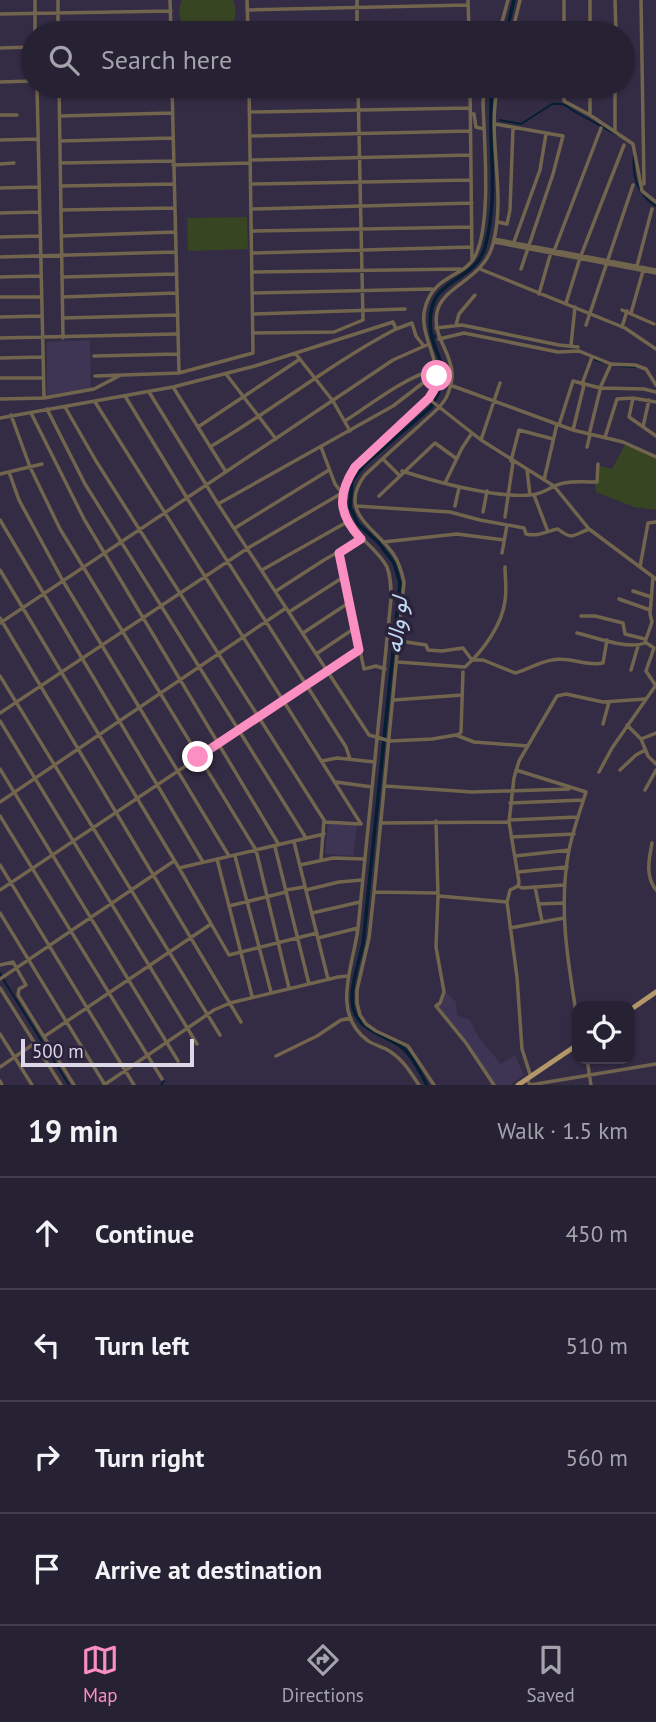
<!DOCTYPE html>
<meta charset="utf-8">
<style>
body{margin:0;font-family:"PT Sans",Vazirmatn,sans-serif;background:#332e40;color:#f1f3f6}
.controls{position:absolute;right:21px;bottom:21px;display:grid;overflow:hidden;border-radius:14px;box-shadow:0 2px 5px #0004}
.controls button{width:63px;height:63px;display:grid;place-items:center;padding:0;border:0;border-bottom:2px solid #433e4f;background:#272134;color:#f1f3f6;font:35px sans-serif}
.scale{position:absolute;left:21px;bottom:18px;width:173px;box-sizing:border-box;padding-left:7px;border:4px solid #ddd8e8;border-top:0;font-size:19px;line-height:24px;white-space:nowrap;color:#ddd8e8;-webkit-text-stroke:5px #2a223a;paint-order:stroke}
.stop{position:absolute;width:21px;height:21px;margin:-16px;border:5px solid #fc8fc2;border-radius:50%;background:#fff}
.stop.end{background:#fc8fc2;border-color:#fff;box-shadow:0 2px 7px #0008}
.list{margin:0;padding:0;list-style:none}
h2{display:flex;justify-content:space-between;align-items:center;height:91px;margin:0;padding:0 28px;font-size:30px}
h2 small{font-size:23px;font-weight:400;color:#a4a3ac}
.list li{display:grid;grid-template-columns:46px 1fr auto;gap:21px;align-items:center;box-sizing:border-box;height:112px;padding:0 28px;border-top:2px solid #433e4f}
.list b{display:block;font-size:26px;white-space:nowrap}
.list em{font-size:23px;font-style:normal;color:#a4a3ac}
.icon{flex:none;width:38px;height:38px;fill:none;stroke:currentColor;stroke-width:2;stroke-linecap:round;stroke-linejoin:round}
.map{position:relative;flex:none;width:656px;height:1085px;overflow:hidden}
.search{position:absolute;background:#272134;box-shadow:0 2px 5px #0004;left:21px;right:21px;top:21px;height:77px;display:flex;align-items:center;gap:18px;box-sizing:border-box;padding:0 24px;border-radius:38px;color:#a4a3ac;font-size:26px}
.sheet{height:539px;background:#272134}
nav{display:flex;justify-content:space-around;align-items:center;box-sizing:border-box;height:98px;border-top:2px solid #433e4f;background:#272134;font-size:19px;color:#a4a3ac}
nav a{display:grid;justify-items:center;gap:4px}
nav .on{color:#fc8fc2}
.map>svg:first-child{display:block}
.built{fill:#3e3453}
.green{fill:#374523}
.lines{fill:none;stroke-linecap:round;stroke-linejoin:round}
.stream{stroke:#041e32;stroke-width:2}
.canal{stroke:#041e32;stroke-width:3.5}
.minor{stroke:#72654e;stroke-width:3.5}
.major{stroke:#b39768;stroke-width:5}
.route{stroke:#fc8fc2;stroke-width:9}
.labels{text-anchor:middle;dominant-baseline:central;stroke-width:7;stroke-linejoin:round;paint-order:stroke}
.water-label{font-size:23px;font-style:italic;fill:#c1ddf6;stroke:#2a223a}
</style>
<div class="map">
<svg width="656" height="1085" viewBox="0 0 656 1085">
<rect width="100%" height="100%" fill="#342c45"/>
<path class="built" d="M 90,340 L 91,388 L 47,397 L 47,342 Z
M 328,823 L 357,825 L 353,856 L 325,854 Z
M 445,991 L 456,1002 L 457,1015 L 470,1020 L 479,1038 L 501,1064 L 515,1055 L 524,1075 L 510,1085 L 496,1085 L 438,1009 Z"/>
<path class="green" d="M 182,0 L 233,0 C 238,12 235,24 226,33 L 189,33 C 180,24 177,12 182,0 Z
M 247,217 L 248,249 L 188,251 L 187,218 Z
M 625,445 L 656,458 L 656,510 L 634,507 L 596,492 L 595,484 L 600,466 L 612,469 Z"/>
<g class="lines">
<path class="stream" d="M 500,120 L 521,124 L 552,104 C 561,103 565,104 572,110 L 617,135
M 634,156 C 632,176 638,196 656,206
M 433,339 L 435,336
M 591,358 L 602,362
M 621,366 L 637,367
M 0,973 L 1,976
M 3,979 L 69,1085
M 161,1085 L 164,1081"/>
<path class="canal" d="M 506,33 L 514,0
M 427,1085 C 419,1071 412,1054 399,1045 C 378,1032 352,1028 352,998 C 352,981 359,961 363,944 L 400,583 L 394,563 L 378,542 L 358,524 L 350,507 L 352,481 L 364,465 L 431,407 L 446,378 C 443,363 432,345 431,332 C 423,275 474,286 485,247 C 500,194 487,140 492,86"/>
<path class="minor" d="M 35,0 L 35,33
M 58,0 L 58,33
M 170,0 L 171,33
M 247,0 L 248,33
M 357,0 L 357,33
M 468,0 L 469,33
M 564,0 L 564,33
M 590,0 L 590,33
M 615,0 L 616,33
M 641,0 L 644,184
M 247,10 L 468,5
M 0,14 L 171,11
M 499,33 L 508,0
M 512,33 L 520,0
M 0,48 L 33,47
M 0,82 L 33,81
M 37,86 L 44,398
M 59,86 L 63,338
M 172,86 L 179,373
M 470,86 L 472,260
M 564,86 L 564,101 L 590,115 L 633,144 L 642,191 L 656,202
M 590,86 L 590,115
M 249,112 L 470,108
M 470,114 L 474,114 L 476,127 L 484,129
M 0,115 L 17,115
M 60,116 L 172,113
M 495,124 L 563,136 L 553,174 L 521,269
M 615,131 L 615,86
M 250,136 L 470,131
M 0,140 L 38,139
M 60,141 L 173,138
M 250,160 L 471,155
M 60,163 L 173,161
M 0,164 L 14,163
M 173,165 L 250,163
M 251,184 L 471,180
M 61,186 L 174,184
M 0,188 L 39,187
M 251,209 L 472,203
M 61,210 L 174,208
M 0,213 L 39,212
M 498,222 L 507,224 L 510,210 L 513,128
M 251,231 L 472,227
M 62,236 L 175,232
M 0,237 L 40,236
M 494,239 L 656,270
M 494,242 L 656,273
M 514,242 L 540,170 L 546,134
M 554,251 L 601,128
M 252,253 L 472,247
M 0,257 L 175,252
M 637,266 L 652,209
M 480,269 L 625,328 L 656,349
M 252,272 L 460,269
M 0,277 L 40,276
M 62,277 L 175,274
M 253,293 L 432,289
M 539,294 L 551,252
M 0,297 L 41,297
M 63,297 L 176,293
M 566,303 L 580,258 L 624,145
M 622,310 L 654,324
M 631,313 L 643,271
M 253,314 L 405,309
M 0,317 L 42,316
M 63,318 L 176,315
M 456,325 L 459,314 L 475,295
M 586,325 L 633,185
M 622,327 L 627,311
M 436,328 L 462,325 L 559,345 L 578,347
M 253,333 L 334,332 L 363,320 L 358,86
M 0,338 L 176,334
M 439,339 L 464,333 L 558,352 L 579,351 L 611,364 L 635,365 L 646,369 L 656,385
M 571,345 L 575,307
M 295,353 L 333,401 L 350,431
M 94,356 L 177,354
M 0,358 L 43,357
M 226,374 L 276,439
M 95,376 L 179,373 L 253,353 L 249,86
M 0,378 L 43,378
M 582,384 L 592,357
M 450,385 L 573,430 L 623,442 L 656,457
M 173,387 L 226,472
M 149,392 L 218,504 L 369,735 L 390,741 L 432,739 L 456,735 L 474,742 L 528,746
M 125,396 L 187,498 L 346,747 L 350,759
M 633,398 L 629,417 L 656,436
M 0,399 L 44,398 L 94,389 L 119,376
M 429,399 L 481,440 L 554,486 L 589,529 L 656,579
M 95,402 L 361,824
M 65,407 L 96,461 L 324,820 L 321,859
M 47,409 L 85,484 L 306,838
M 31,413 L 84,519 L 279,845
M 11,415 L 30,467 L 60,529 L 256,850 L 289,988
M 0,418 L 173,387 L 255,366 L 393,322 L 396,329 L 412,323 L 416,336 L 423,345
M 345,421 C 373,403 404,377 437,369
M 559,425 L 573,381 L 600,388 L 644,389 L 656,392
M 198,427 L 300,359
M 643,427 L 649,400
M 573,430 L 584,385
M 589,435 L 601,386 L 611,364
M 605,437 L 617,399 L 633,398 L 656,402
M 481,440 L 500,383
M 210,447 C 273,410 331,363 396,329
M 587,447 L 590,435
M 383,459 L 399,475
M 511,461 L 519,430 L 553,439
M 527,470 L 530,495
M 402,471 C 436,482 495,498 530,495 C 546,494 551,485 564,483 C 575,481 587,482 597,482 L 598,464
M 9,472 L 19,500 L 63,581 L 229,856
M 0,474 L 42,464
M 544,480 L 557,424
M 445,483 L 462,448 L 472,433
M 534,495 L 547,529
M 379,496 L 435,443 L 457,459
M 218,504 L 393,406 L 432,376 L 436,376
M 356,506 L 450,512 L 480,520 L 524,528 L 526,534 C 539,537 546,531 558,529 C 573,541 573,535 589,529
M 455,506 L 459,488
M 483,512 L 487,491
M 505,517 L 513,462
M 0,520 L 203,862
M 235,528 L 329,470
M 383,542 L 457,534 L 504,540
M 339,553 L 364,669 L 376,666 L 385,669
M 502,553 L 507,525
M 640,567 L 648,523 L 656,522
M 0,570 L 179,868 L 229,955 L 317,933
M 262,570 L 347,522
M 653,577 L 650,614 L 652,622 L 645,642 L 654,648 L 646,671 L 656,686
M 276,591 L 324,560 L 361,539
M 633,591 L 651,597
M 619,599 L 650,610
M 289,612 L 345,576
M 581,616 L 595,616 L 623,623 L 625,634 L 645,639
M 0,618 L 241,1022
M 0,623 L 393,360 L 429,344
M 303,633 L 350,602
M 577,633 C 594,637 628,650 645,643
M 400,641 L 426,645 L 428,650 L 442,651 L 463,648 L 472,660 L 483,660 L 515,673 C 527,670 539,662 552,660 C 570,656 586,667 603,663 L 607,640
M 316,654 L 355,628
M 398,662 L 465,667 C 483,651 502,625 505,601 C 507,590 505,578 505,567
M 631,670 L 638,646
M 0,676 L 220,1035
M 394,700 L 462,695
M 0,713 L 248,548 L 342,493 L 335,484 L 321,447
M 0,721 L 197,1044
M 603,724 L 609,702
M 627,725 L 641,739 L 648,756 L 656,764
M 458,735 L 461,732 L 463,672
M 641,739 L 656,733
M 322,761 L 337,758 L 375,762
M 0,769 L 178,1061
M 516,770 L 586,792 C 580,811 573,830 569,850 C 558,907 568,962 577,1018
M 620,770 L 636,755 L 645,750
M 599,772 L 612,748 L 656,685
M 336,782 L 372,787
M 385,786 L 472,792 L 569,789
M 645,790 L 656,770
M 0,802 L 286,608
M 510,803 L 583,800
M 0,816 L 162,1079
M 509,820 L 578,817
M 436,821 L 438,896 L 436,947 L 444,992 L 440,1003 L 436,1006 L 466,1043 L 494,1085
M 324,822 L 361,824
M 381,823 L 508,822
M 511,837 L 574,834
M 294,842 L 328,979
M 652,843 C 649,859 645,876 656,890
M 275,847 L 309,984
M 235,856 L 271,992
M 515,856 L 569,850
M 217,859 L 252,996
M 0,865 L 134,1085
M 300,865 L 333,858 L 364,859
M 179,868 L 324,834
M 518,872 L 567,867
M 518,886 L 522,888 L 564,885
M 535,887 L 542,921
M 0,890 L 359,650
M 286,890 L 304,887
M 306,890 L 339,882 L 362,880
M 374,892 L 438,893
M 439,896 L 507,902
M 539,904 L 564,903
M 229,906 L 286,892
M 0,913 L 105,1085
M 312,913 L 360,902
M 510,928 L 564,918
M 318,938 L 358,928
M 0,965 L 13,962 L 26,985 L 19,989 L 18,995 L 74,1085
M 0,979 L 174,861
M 0,988 L 61,1085
M 0,1034 L 32,1085
M 45,1036 L 211,924
M 276,1056 L 317,1036 L 341,1020 L 351,1018
M 587,1059 L 591,1085
M 0,1067 L 35,1043
M 531,1077 L 522,1049 L 517,977 L 507,902 L 510,890 L 518,886 L 519,882 L 509,822 L 514,778 L 519,761 L 557,696 L 566,694 L 603,702 L 645,699
M 527,1079 L 530,1085 L 656,1064
M 0,1081 L 2,1085
M 104,1085 L 214,1010 L 230,1003 L 338,977 L 348,976
M 419,1085 C 409,1070 402,1058 386,1049 C 380,1046 372,1044 367,1040 C 330,1012 354,964 358,928 L 391,599 C 391,588 391,577 387,567 C 373,540 336,529 342,492 C 349,456 410,426 431,395 C 449,367 417,338 425,308 C 434,274 464,278 475,256 C 492,224 484,140 483,102 L 485,86
M 434,1085 L 408,1046 L 376,1031 L 366,1024 L 360,1015 L 357,1003 L 357,990 L 369,938 L 374,892 L 404,582 C 402,573 400,564 394,555 C 377,528 336,513 365,475 C 383,458 401,442 420,425 C 428,417 440,409 446,398 C 449,392 453,380 452,373 C 451,351 432,336 437,312 C 443,285 484,280 493,244 C 507,192 486,137 498,86"/>
<path class="major" d="M 630,1010 L 656,992
M 518,1085 L 577,1045"/>
</g>
<g class="lines">
<path class="route" d="M 198,757 L 359,650 L 339,553 L 361,539 C 338,514 337,495 355,467 L 429,398 L 434,390 L 437,376"/>
</g>
<g class="labels">
<g class="water-label">
<text transform="translate(396 625) rotate(-84)">لو واله</text>
</g>
</g>
</svg>
<div class="controls">
<button><svg class="icon" aria-label="locate" viewBox="0 0 24 24"><circle cx="12" cy="12" r="6"/><path d="M12 2v4M12 18v4M2 12h4M18 12h4"/></svg></button>
</div>
<div class="scale">500 m</div>
<div class="stop" style="left:437px;top:376px"></div>
<div class="stop end" style="left:198px;top:757px"></div>
<div class="search"><svg class="icon" aria-label="search" viewBox="0 0 24 24"><circle cx="10" cy="10" r="6"/><path d="M15 15l6 6"/></svg>Search here</div>
</div>
<section class="sheet">
<h2>19 min<small>Walk · 1.5 km</small></h2>
<ul class="list">
<li><svg class="icon" aria-label="ahead" viewBox="0 0 24 24"><path d="M12 20V5M6 11l6-6 6 6"/></svg><div><b>Continue</b></div><em>450 m</em></li>
<li><svg class="icon" aria-label="left" viewBox="0 0 24 24"><path d="M17 20v-9H6M10 6l-5 5 5 5"/></svg><div><b>Turn left</b></div><em>510 m</em></li>
<li><svg class="icon" aria-label="right" viewBox="0 0 24 24"><path d="M7 20v-9h11M14 6l5 5-5 5"/></svg><div><b>Turn right</b></div><em>560 m</em></li>
<li><svg class="icon" aria-label="arrive" viewBox="0 0 24 24"><path d="M6 21V4h12l-3 4 3 4H6"/></svg><div><b>Arrive at destination</b></div></li>
</ul>
</section>
<nav>
<a class="on"><svg class="icon" aria-label="map" viewBox="0 0 24 24"><path d="M3 6l6-2 6 2 6-2v14l-6 2-6-2-6 2zM9 4v14M15 6v14"/></svg>Map</a>
<a><svg class="icon" aria-label="directions" viewBox="0 0 24 24"><path d="M12 3l9 9-9 9-9-9zM9 14v-3h6M13 9l2 2-2 2"/></svg>Directions</a>
<a><svg class="icon" aria-label="saved" viewBox="0 0 24 24"><path d="M7 4h10v16l-5-4-5 4z"/></svg>Saved</a>
</nav>
